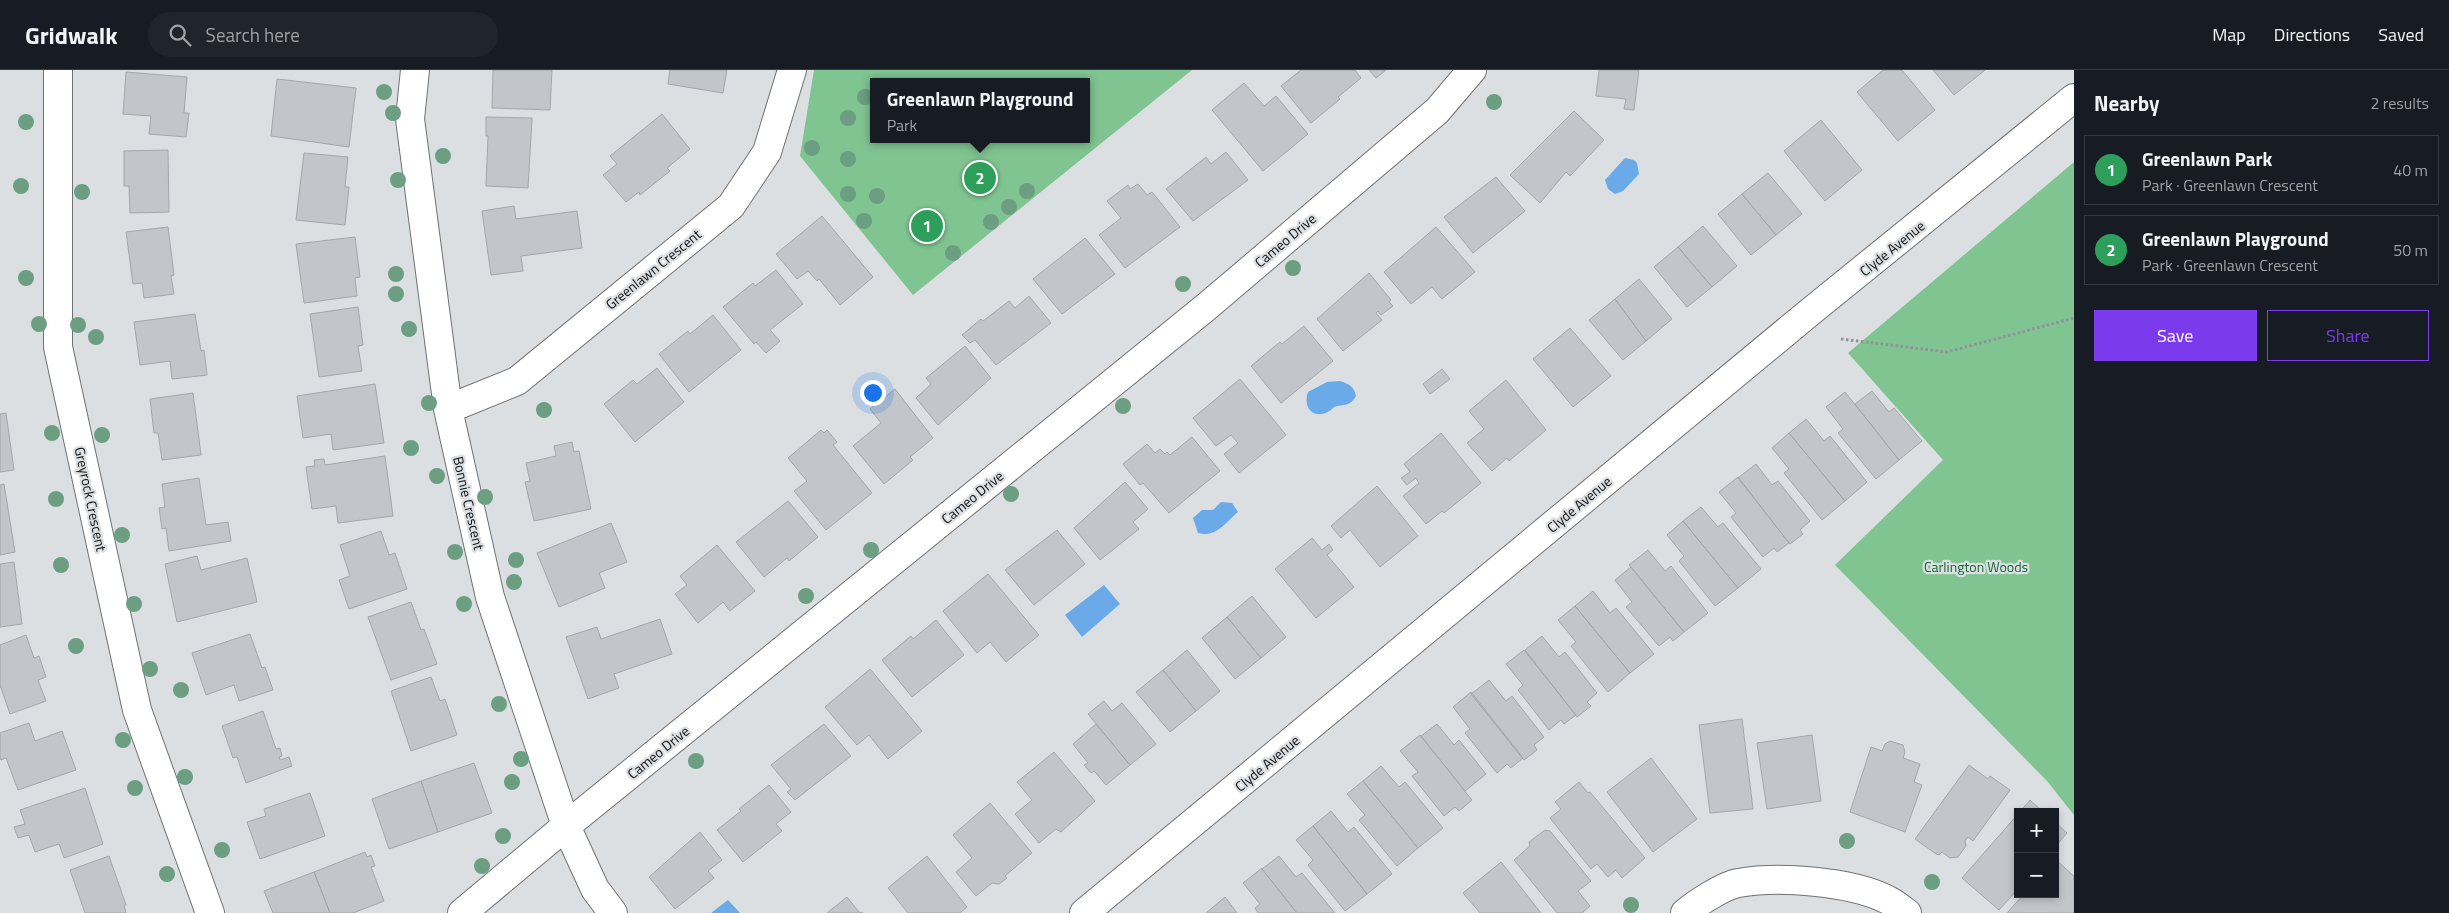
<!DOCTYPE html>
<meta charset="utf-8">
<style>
body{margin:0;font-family:"Titillium Web",sans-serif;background:#20242c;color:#f1f3f6}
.controls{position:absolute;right:15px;bottom:15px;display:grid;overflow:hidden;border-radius:0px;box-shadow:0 2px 8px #0003}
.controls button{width:45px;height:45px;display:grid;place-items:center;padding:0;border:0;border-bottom:1px solid #363941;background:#171b24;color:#f1f3f6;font:25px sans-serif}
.you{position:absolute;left:872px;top:322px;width:18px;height:18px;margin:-12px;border:4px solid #fff;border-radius:50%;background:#1a73e8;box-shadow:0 0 0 8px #1a73e833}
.badge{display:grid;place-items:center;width:32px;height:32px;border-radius:50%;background:#7c3aed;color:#fff;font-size:16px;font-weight:700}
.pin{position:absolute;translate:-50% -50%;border:2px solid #fff;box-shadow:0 1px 5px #0006}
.popup{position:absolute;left:870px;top:8px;width:220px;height:65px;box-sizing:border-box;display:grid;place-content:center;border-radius:0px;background:#171b24;filter:drop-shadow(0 1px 4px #0005);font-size:16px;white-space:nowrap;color:#9ea1a6}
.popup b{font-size:19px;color:#f1f3f6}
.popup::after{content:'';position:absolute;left:50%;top:100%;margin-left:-10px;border:10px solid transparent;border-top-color:#171b24}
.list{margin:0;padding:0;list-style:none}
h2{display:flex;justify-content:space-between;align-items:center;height:65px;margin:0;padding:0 20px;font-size:21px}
h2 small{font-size:16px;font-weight:400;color:#9ea1a6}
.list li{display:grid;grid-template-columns:32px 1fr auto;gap:15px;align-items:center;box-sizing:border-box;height:70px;margin:0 10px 10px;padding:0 10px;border:1px solid #363941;border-radius:0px}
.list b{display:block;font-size:19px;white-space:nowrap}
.list p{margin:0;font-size:16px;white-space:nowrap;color:#9ea1a6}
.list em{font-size:16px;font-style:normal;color:#9ea1a6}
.actions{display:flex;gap:10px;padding:15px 20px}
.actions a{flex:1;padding:11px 0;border:1px solid #7c3aed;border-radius:0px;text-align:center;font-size:18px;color:#7c3aed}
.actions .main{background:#7c3aed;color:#fff}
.icon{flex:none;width:28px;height:28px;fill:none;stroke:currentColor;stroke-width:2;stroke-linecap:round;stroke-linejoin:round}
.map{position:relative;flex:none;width:2074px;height:843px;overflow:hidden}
header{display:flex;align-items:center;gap:30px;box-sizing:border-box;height:70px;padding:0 25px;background:#171b24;border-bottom:1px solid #363941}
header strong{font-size:24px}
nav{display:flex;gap:28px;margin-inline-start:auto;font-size:18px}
.search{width:350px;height:45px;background:#20242c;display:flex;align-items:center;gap:12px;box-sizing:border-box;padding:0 18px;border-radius:28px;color:#9ea1a6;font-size:19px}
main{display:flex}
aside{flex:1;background:#171b24}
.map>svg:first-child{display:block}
.green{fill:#80c491;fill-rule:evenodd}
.water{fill:#6baae9}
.building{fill:#c2c5c9;stroke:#a3a7aa}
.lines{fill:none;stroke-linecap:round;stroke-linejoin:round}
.street-casing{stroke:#6e7275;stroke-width:30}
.path{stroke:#909395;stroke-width:3;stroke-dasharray:2.5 2.5;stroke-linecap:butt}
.street{stroke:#fff;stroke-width:28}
.tree{fill:#6c9e82}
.labels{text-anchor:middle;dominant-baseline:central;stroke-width:4.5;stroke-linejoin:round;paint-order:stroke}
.street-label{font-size:14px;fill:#0b0c0d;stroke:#dbdfe2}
.park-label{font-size:14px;fill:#116934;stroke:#dbdfe2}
</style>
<header>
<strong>Gridwalk</strong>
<div class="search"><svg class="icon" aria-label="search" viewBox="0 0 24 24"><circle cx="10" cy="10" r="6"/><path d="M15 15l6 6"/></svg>Search here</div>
<nav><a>Map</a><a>Directions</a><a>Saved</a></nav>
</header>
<main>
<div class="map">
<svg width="2074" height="843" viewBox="0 0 2074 843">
<rect width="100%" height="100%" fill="#dbdfe2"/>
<path class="green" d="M 814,0 L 1192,0 L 913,225 L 800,86 ZM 874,12 L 1086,12 L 1086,69 L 874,69 Z
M 2074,92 L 2074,745 L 2047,711 L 1835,495 L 1943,390 L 1848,283 Z"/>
<path class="water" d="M 1625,88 L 1634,90 L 1637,93 L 1639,104 L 1623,121 L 1615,124 L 1608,119 L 1605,110 Z
M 1340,311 C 1349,314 1354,316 1356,326 C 1350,337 1344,334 1334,337 C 1320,352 1301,342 1308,322 L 1327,312 Z
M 1221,432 L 1232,433 L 1238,442 C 1225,453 1216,468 1198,463 L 1193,448 L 1202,440 L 1213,440 Z
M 1104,515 L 1120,534 L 1082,567 L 1065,545 Z
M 728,830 L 740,843 L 711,843 Z"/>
<path class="building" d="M 493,0 L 552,0 L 550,40 L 492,38 Z
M 670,0 L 727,0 L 723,23 L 668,14 Z
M 1301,0 L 1355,0 L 1361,8 L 1338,27 L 1340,29 L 1311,53 L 1281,16 Z
M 1369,0 L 1386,0 L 1376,8 Z
M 1599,0 L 1639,0 L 1634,40 L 1624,39 L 1626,29 L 1596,26 Z
M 1883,0 L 1902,0 L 1935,40 L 1898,71 L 1857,22 Z
M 1933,0 L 1985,0 L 1954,25 Z
M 126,2 L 187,7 L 184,43 L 189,43 L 186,67 L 149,64 L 151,46 L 123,44 Z
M 277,9 L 356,18 L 349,77 L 271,66 Z
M 1244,13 L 1264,36 L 1276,26 L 1308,64 L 1263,101 L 1212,40 Z
M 1574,41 L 1604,70 L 1570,106 L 1566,102 L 1540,133 L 1510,105 Z
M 662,44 L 690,79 L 667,98 L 670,101 L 640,125 L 639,122 L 626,132 L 603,105 L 617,94 L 610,86 Z
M 486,47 L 532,48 L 528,118 L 486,116 L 488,66 L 486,66 Z
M 1821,50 L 1862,100 L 1825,131 L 1784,81 Z
M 168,80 L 169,142 L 130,143 L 129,116 L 124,116 L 124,81 Z
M 1226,82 L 1248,110 L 1193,151 L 1166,119 L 1206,87 L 1211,94 Z
M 304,83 L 348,87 L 345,117 L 349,117 L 345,155 L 296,150 Z
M 1768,103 L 1802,144 L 1776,165 L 1742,124 Z
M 1496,107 L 1525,141 L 1473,183 L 1444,147 Z
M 1138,114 L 1147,125 L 1152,122 L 1180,157 L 1125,198 L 1099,165 L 1121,148 L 1107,131 L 1128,115 L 1130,119 Z
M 1742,124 L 1776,165 L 1751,185 L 1718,144 Z
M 514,136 L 516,149 L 577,141 L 582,178 L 521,186 L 523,201 L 491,205 L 482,141 Z
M 822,146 L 873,207 L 840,235 L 819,209 L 817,211 L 808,201 L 797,209 L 776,184 Z
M 1703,156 L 1737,196 L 1712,217 L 1678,177 Z
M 168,157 L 174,205 L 171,206 L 174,224 L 144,228 L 142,213 L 133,214 L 126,162 Z
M 1436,157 L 1475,202 L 1442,229 L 1432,217 L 1411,234 L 1384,202 Z
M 355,167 L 360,207 L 355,208 L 357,226 L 304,233 L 296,174 Z
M 1085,168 L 1115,204 L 1062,244 L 1033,209 Z
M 1678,177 L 1712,217 L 1687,237 L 1654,197 Z
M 776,200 L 803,234 L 770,260 L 780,271 L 766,283 L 756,272 L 754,274 L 723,237 L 753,213 L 755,216 Z
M 1369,203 L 1391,230 L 1389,232 L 1393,236 L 1381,245 L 1378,241 L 1376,243 L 1382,250 L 1343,281 L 1317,249 Z
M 1639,209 L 1672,249 L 1646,271 L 1615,229 Z
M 1029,226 L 1051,253 L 996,295 L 975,270 L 970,273 L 962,265 L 981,249 L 983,251 L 1009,231 L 1015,238 Z
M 1615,229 L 1646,271 L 1623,290 L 1589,250 Z
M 358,237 L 363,275 L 358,276 L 362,301 L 319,307 L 310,244 Z
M 195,244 L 201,281 L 204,280 L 207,305 L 172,309 L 170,291 L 140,295 L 134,252 Z
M 713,245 L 741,280 L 689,322 L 659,284 L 688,261 L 690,264 Z
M 1304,256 L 1333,291 L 1281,333 L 1251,296 L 1280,272 L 1282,274 Z
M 1570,258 L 1611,306 L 1573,337 L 1533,289 Z
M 965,276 L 991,308 L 938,355 L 916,328 L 931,314 L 926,308 Z
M 657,298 L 684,332 L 635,372 L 604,334 L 633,310 L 637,314 Z
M 1442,299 L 1450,309 L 1430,324 L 1423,314 Z
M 1240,309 L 1286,365 L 1239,403 L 1224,384 L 1238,373 L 1231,365 L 1216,376 L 1193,348 Z
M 1506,310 L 1546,360 L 1509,391 L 1507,388 L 1492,401 L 1467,373 L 1484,359 L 1469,341 Z
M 375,314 L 384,373 L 333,380 L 331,364 L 303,368 L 297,326 Z
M 895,319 L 933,368 L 910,387 L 913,390 L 884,414 L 853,376 L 881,353 L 870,339 Z
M 1872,321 L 1889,342 L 1894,338 L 1922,371 L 1899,390 L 1855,334 Z
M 1845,322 L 1899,390 L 1876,409 L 1838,363 L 1843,359 L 1826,337 Z
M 193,323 L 201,385 L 162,390 L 158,363 L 154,363 L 150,329 Z
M 6,343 L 14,400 L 0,402 L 0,344 Z
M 1806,349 L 1824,371 L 1830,366 L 1867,412 L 1845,431 L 1789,363 Z
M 821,360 L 824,363 L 827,360 L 837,372 L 833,375 L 872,423 L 826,460 L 794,421 L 807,411 L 788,388 Z
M 1441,363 L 1481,413 L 1444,443 L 1442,441 L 1426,454 L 1403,426 L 1419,413 L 1416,408 L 1407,415 L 1401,408 L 1410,402 L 1404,394 Z
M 1789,363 L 1845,431 L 1822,450 L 1784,403 L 1789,399 L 1772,378 Z
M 1192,367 L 1220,401 L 1169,443 L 1143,413 L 1140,415 L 1123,394 L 1147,374 L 1155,383 L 1160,379 L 1165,384 L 1167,382 L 1170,385 Z
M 572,372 L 574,382 L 579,381 L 591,439 L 534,451 L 525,412 L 530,411 L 526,393 L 556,386 L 554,376 Z
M 385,386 L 393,446 L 338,453 L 336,436 L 312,439 L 306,397 L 315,396 L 314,390 L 324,389 L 325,395 Z
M 1756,394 L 1772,415 L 1778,411 L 1810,451 L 1800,460 L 1803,464 L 1790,474 L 1738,408 Z
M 1738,407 L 1789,473 L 1777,482 L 1774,478 L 1763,487 L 1731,447 L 1736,443 L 1719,422 Z
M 199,408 L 206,455 L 228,452 L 231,471 L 169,481 L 166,458 L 162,459 L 159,438 L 165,437 L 162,414 Z
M 1125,412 L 1148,439 L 1133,452 L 1139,459 L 1100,490 L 1074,458 Z
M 4,414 L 15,482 L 0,485 L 0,415 Z
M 1377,416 L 1418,466 L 1380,497 L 1350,460 L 1341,468 L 1331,456 Z
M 788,431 L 818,467 L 789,491 L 787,488 L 764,507 L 736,472 Z
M 1701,437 L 1718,457 L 1723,453 L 1761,499 L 1738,518 L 1683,451 Z
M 1683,451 L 1738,518 L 1715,536 L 1679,491 L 1684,486 L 1667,465 Z
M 611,453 L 627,492 L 599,503 L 605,518 L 559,537 L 537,483 Z
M 1057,460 L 1085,494 L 1034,535 L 1005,500 Z
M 381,461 L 389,485 L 395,483 L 407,519 L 349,539 L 339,510 L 350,506 L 340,475 Z
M 1312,468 L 1322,480 L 1329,474 L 1333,480 L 1327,485 L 1354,517 L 1316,548 L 1275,499 Z
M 717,475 L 755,521 L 730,541 L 723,532 L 698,553 L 675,524 L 687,515 L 680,506 Z
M 1648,480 L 1665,501 L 1671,496 L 1708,543 L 1684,562 L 1629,495 Z
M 197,486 L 201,500 L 247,488 L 257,532 L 177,552 L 165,494 Z
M 14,492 L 22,554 L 0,557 L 0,494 Z
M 1631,497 L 1684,562 L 1673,571 L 1670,567 L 1659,576 L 1626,537 L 1632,532 L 1615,510 Z
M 988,504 L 1039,565 L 1006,592 L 990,572 L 977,583 L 943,541 Z
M 1593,521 L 1610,543 L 1616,538 L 1654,584 L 1630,603 L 1575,536 Z
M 1252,526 L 1286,567 L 1261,588 L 1227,547 Z
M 411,532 L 421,560 L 424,559 L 437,594 L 391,610 L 368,547 Z
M 1575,536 L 1630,603 L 1608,622 L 1571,576 L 1576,572 L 1558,550 Z
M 1227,547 L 1261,588 L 1235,609 L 1202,568 Z
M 660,549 L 672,584 L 614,604 L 619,618 L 588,629 L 566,567 L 597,557 L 601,569 Z
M 936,550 L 964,585 L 912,627 L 882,590 L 911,566 L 913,569 Z
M 250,564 L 262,598 L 265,597 L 273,620 L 239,631 L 234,615 L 206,625 L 192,583 Z
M 26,565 L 34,588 L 39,586 L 46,607 L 38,610 L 46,631 L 10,644 L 0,615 L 0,575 Z
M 1542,566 L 1559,587 L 1565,582 L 1597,623 L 1587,632 L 1591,636 L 1577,647 L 1525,580 Z
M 1187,580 L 1220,621 L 1196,641 L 1163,600 Z
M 1524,580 L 1576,645 L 1564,654 L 1561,650 L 1549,660 L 1518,620 L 1523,615 L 1506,594 Z
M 870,599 L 922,661 L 888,689 L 869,665 L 857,675 L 825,637 Z
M 1163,600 L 1196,641 L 1170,662 L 1136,622 Z
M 431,607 L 440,631 L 445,629 L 457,665 L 411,681 L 391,621 Z
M 1489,610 L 1506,631 L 1512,626 L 1544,667 L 1534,675 L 1537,680 L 1524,690 L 1471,624 Z
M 1471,622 L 1523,688 L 1511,698 L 1507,694 L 1497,703 L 1465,663 L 1470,659 L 1453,637 Z
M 1104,631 L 1112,641 L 1122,633 L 1156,674 L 1130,695 L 1088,644 Z
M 263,641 L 276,679 L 280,678 L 282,686 L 279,687 L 280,690 L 289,687 L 292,696 L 246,713 L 237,687 L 233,688 L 222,656 Z
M 1742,649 L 1753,739 L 1710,743 L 1699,655 Z
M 29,653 L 35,671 L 62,661 L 76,700 L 18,720 L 6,688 L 1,690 L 0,686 L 0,663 Z
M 824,654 L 851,686 L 795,730 L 787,722 L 791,719 L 771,695 Z
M 1096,654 L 1130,695 L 1106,715 L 1094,701 L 1091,703 L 1084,695 L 1088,693 L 1073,674 Z
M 1437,654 L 1454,675 L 1459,670 L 1486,704 L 1465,721 L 1421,666 Z
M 1420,665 L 1472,730 L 1459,741 L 1455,737 L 1444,746 L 1412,706 L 1418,702 L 1400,681 Z
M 1812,665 L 1821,731 L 1767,739 L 1757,673 Z
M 1890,671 L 1903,675 L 1905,682 L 1903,688 L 1920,694 L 1914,712 L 1922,715 L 1905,762 L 1850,742 L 1871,677 L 1882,681 L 1885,674 Z
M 1054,682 L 1095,731 L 1061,762 L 1056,759 L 1039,773 L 1015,744 L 1032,730 L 1017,712 Z
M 1651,688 L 1697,749 L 1653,782 L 1607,722 Z
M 474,693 L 492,743 L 438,762 L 421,711 Z
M 1969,695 L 1988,709 L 1990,706 L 2010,720 L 1973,771 L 1968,767 L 1965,771 L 1966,776 L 1958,787 L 1950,788 L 1942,782 L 1939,785 L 1936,784 L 1915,769 Z
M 1381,696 L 1399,717 L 1405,712 L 1443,758 L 1418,778 L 1363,711 Z
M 421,711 L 438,762 L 389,779 L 372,729 Z
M 1363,711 L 1418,778 L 1397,796 L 1359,750 L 1365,745 L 1347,724 Z
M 1579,712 L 1588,723 L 1590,722 L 1645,788 L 1622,808 L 1616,800 L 1608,807 L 1597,794 L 1591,799 L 1550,748 L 1561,739 L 1555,732 Z
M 769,715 L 791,742 L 776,754 L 782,761 L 743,792 L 717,760 L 741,741 L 739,739 Z
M 85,718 L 103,774 L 64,788 L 59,774 L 35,782 L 29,765 L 18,768 L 14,757 L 25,754 L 20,740 Z
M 310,723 L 325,766 L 260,789 L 247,752 L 266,746 L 264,739 Z
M 2030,730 L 2043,742 L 2020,742 Z
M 990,733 L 1032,783 L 1005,806 L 1007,808 L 999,814 L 992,813 L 976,826 L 956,802 L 972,788 L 953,765 Z
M 1331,741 L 1348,762 L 1354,757 L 1392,804 L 1367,824 L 1313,756 Z
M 2018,744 L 2018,819 L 1999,840 L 1962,808 Z
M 2055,752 L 2067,763 L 2055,777 Z
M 1313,756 L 1367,824 L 1345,841 L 1308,795 L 1313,790 L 1296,770 Z
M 1545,760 L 1550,761 L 1591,811 L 1578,821 L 1590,836 L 1582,843 L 1557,843 L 1514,790 L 1530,776 L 1529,772 Z
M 700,762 L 722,790 L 708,801 L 714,808 L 675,839 L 649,807 Z
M 365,782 L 367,787 L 371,785 L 375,796 L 371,797 L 384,831 L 353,843 L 330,843 L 314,802 Z
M 109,786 L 126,835 L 124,836 L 126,843 L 85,843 L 70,800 Z
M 927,786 L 967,837 L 960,843 L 908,843 L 888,818 Z
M 1279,786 L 1296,807 L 1302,803 L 1335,843 L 1297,843 L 1262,799 Z
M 2055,789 L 2074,806 L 2074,843 L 2007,843 L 2024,824 L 2055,824 Z
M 1501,792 L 1541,843 L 1480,843 L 1463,823 Z
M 1262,798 L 1262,799 L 1297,843 L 1258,843 L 1255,838 L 1260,834 L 1243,813 Z
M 314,802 L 330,843 L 273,843 L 264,821 Z
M 847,827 L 859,842 L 863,843 L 827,843 Z
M 1225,827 L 1237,843 L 1206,843 Z"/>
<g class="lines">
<g class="street-casing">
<path id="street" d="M 58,0 L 58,277 L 137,640 L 210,843
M 415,0 L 410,49 L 448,339 L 490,527 L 566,756 L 595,819 L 613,843
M 448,339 L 517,311 L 731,136 L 767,82 L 792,0
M 462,843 L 566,756 L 1205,238 L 1437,41 L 1472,0
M 1084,843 L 1810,242 L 2074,28
M 1685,843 C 1697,833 1723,816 1738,813 C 1779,806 1851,811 1888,830 C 1895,833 1901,839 1907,843"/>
</g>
<path class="path" d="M 1841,269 L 1947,282 L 2074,248"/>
<use href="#street" class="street"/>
</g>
<g class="tree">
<circle cx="384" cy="22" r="8"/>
<circle cx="865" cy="27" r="8"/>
<circle cx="1494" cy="32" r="8"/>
<circle cx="393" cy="43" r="8"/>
<circle cx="848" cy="48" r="8"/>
<circle cx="26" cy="52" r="8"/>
<circle cx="812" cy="78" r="8"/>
<circle cx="443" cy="86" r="8"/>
<circle cx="848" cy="89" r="8"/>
<circle cx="398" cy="110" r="8"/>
<circle cx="21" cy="116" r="8"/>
<circle cx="1027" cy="121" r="8"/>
<circle cx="82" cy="122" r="8"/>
<circle cx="848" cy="124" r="8"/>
<circle cx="877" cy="126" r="8"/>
<circle cx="1009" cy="137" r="8"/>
<circle cx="864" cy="151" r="8"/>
<circle cx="991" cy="152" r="8"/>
<circle cx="953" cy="183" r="8"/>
<circle cx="1293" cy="198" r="8"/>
<circle cx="396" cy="204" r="8"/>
<circle cx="26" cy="208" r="8"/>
<circle cx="1183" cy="214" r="8"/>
<circle cx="396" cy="224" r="8"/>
<circle cx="39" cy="254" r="8"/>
<circle cx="78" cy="255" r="8"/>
<circle cx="409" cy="259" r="8"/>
<circle cx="96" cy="267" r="8"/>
<circle cx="429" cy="333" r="8"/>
<circle cx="1123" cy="336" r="8"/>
<circle cx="544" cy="340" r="8"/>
<circle cx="52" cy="363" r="8"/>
<circle cx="102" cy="365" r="8"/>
<circle cx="411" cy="378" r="8"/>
<circle cx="437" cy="406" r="8"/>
<circle cx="1011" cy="424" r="8"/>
<circle cx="485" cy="427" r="8"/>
<circle cx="56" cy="429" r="8"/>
<circle cx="122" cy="465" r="8"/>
<circle cx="871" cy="480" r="8"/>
<circle cx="455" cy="482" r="8"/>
<circle cx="516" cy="490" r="8"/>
<circle cx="61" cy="495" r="8"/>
<circle cx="514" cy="512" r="8"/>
<circle cx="806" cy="526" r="8"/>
<circle cx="134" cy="534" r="8"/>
<circle cx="464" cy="534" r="8"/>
<circle cx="76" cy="576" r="8"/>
<circle cx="150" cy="599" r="8"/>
<circle cx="181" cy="620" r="8"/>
<circle cx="499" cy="634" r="8"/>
<circle cx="123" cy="670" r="8"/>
<circle cx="521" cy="689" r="8"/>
<circle cx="696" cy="691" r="8"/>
<circle cx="185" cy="707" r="8"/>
<circle cx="512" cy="712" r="8"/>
<circle cx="135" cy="718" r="8"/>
<circle cx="503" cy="766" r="8"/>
<circle cx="1847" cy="771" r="8"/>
<circle cx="222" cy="780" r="8"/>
<circle cx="482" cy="796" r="8"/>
<circle cx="167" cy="804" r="8"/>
<circle cx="1932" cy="812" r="8"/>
<circle cx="1631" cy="835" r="8"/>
</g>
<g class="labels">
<g class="street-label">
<text transform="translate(1285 170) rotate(-40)">Cameo Drive</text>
<text transform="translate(1892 178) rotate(-39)">Clyde Avenue</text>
<text transform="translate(653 199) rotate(-39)">Greenlawn Crescent</text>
<text transform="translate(972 427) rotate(-39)">Cameo Drive</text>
<text transform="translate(91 429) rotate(78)">Greyrock Crescent</text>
<text transform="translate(469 433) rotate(77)">Bonnie Crescent</text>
<text transform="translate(1579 434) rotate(-40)">Clyde Avenue</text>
<text transform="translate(658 682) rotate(-39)">Cameo Drive</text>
<text transform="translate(1267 693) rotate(-40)">Clyde Avenue</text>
</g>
<g class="park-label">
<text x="1976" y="496">Carlington Woods</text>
</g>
</g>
</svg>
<div class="controls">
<button>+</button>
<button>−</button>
</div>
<div class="you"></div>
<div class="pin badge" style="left:927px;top:156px;background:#2e9e5b">1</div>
<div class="pin badge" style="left:980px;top:108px;background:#2e9e5b">2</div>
<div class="popup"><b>Greenlawn Playground</b>Park</div>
</div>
<aside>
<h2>Nearby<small>2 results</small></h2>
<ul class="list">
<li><span class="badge" style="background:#2e9e5b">1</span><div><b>Greenlawn Park</b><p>Park · Greenlawn Crescent</p></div><em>40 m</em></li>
<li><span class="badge" style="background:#2e9e5b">2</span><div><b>Greenlawn Playground</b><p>Park · Greenlawn Crescent</p></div><em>50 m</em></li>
</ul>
<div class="actions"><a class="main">Save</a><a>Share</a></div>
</aside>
</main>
